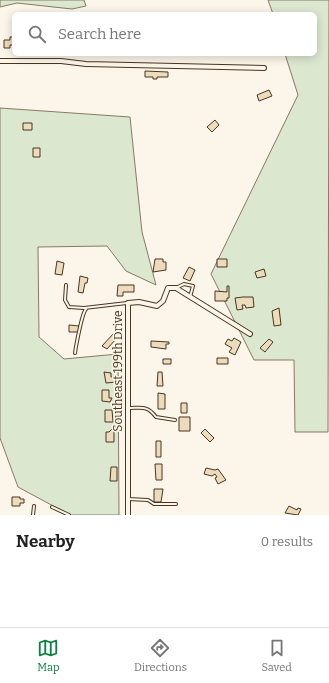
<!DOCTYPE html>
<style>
body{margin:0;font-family:Bitter,serif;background:#f6f6f6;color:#222}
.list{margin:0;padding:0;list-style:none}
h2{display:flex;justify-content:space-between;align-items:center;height:52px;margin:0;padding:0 16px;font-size:17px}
h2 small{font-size:13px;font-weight:400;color:#767676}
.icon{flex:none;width:22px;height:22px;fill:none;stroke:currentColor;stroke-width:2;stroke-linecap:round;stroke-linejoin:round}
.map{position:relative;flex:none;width:329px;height:515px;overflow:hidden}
.search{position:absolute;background:#fff;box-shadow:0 2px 10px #0003;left:12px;right:12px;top:12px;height:44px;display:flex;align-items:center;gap:10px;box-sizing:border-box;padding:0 14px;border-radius:6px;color:#767676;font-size:15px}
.sheet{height:112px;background:#fff}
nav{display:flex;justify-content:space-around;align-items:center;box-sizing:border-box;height:56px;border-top:1px solid #e0e0e0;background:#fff;font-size:11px;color:#767676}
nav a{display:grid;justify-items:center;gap:2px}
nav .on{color:#0b8043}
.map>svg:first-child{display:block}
.green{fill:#dce7d0;stroke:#887966}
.building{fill:#ecdcbc;stroke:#4a3520}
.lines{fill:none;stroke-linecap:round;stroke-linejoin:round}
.service-casing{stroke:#4a3520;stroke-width:4}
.minor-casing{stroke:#4a3520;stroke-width:6}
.service{stroke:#fbf6e9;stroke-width:2}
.minor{stroke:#fbf6e9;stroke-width:4}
.labels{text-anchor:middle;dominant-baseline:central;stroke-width:3;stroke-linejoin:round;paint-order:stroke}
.street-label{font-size:12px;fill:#4a3520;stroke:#fbf6e9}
</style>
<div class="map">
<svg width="329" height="515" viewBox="0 0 329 515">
<rect width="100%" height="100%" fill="#fbf6e9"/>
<path class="green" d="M 0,0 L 84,0 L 86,6 L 72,9 L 17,3 L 0,7 Z
M 268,0 L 329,0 L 328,432 L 295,432 L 294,360 L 254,360 L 211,274 L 298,95 L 285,54 L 315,54 L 315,14 L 273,14 Z
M 0,108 L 130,117 L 142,232 L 156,285 L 126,271 L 107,246 L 38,247 L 39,337 L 64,359 L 118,354 L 119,515 L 70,515 L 18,487 L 0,438 Z"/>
<path class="building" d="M 10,37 L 14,37 L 14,45 L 10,45 L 10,48 L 4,48 L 4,40 L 10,40 Z
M 145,71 L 168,72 L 168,77 L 157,77 L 157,79 L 153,79 L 153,77 L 145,77 Z
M 269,90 L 272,96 L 259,101 L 257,95 Z
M 215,120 L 219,125 L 212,132 L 207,127 Z
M 23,123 L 32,123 L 32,130 L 23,130 Z
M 33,148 L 40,148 L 40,157 L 33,157 Z
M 155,259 L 163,259 L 163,262 L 166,262 L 166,270 L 153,272 Z
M 217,259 L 227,259 L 227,267 L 217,267 Z
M 57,261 L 64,263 L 62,275 L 55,274 Z
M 189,267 L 195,270 L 190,281 L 183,278 Z
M 264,269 L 266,276 L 257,278 L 255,272 Z
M 80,276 L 88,278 L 87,283 L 85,283 L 83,293 L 78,292 Z
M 118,285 L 134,285 L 134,292 L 123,292 L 123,296 L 117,296 Z
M 227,286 L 229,286 L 229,298 L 227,298 L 227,301 L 215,301 L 215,291 L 227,292 Z
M 243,297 L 253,297 L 254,307 L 246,308 L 245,305 L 242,305 L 243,309 L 237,310 L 235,298 Z
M 279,308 L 281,325 L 274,326 L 272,311 Z
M 69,325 L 79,326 L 79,332 L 69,332 Z
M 114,333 L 117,338 L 107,349 L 102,346 Z
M 234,338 L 241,342 L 235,355 L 229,352 L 232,348 L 225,344 L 228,339 L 232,341 Z
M 269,339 L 273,342 L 265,352 L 260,348 Z
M 151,341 L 169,342 L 169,344 L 166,344 L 166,349 L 151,347 Z
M 217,358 L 228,358 L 228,364 L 217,364 Z
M 163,359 L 171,359 L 171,364 L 163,364 Z
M 104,372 L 111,373 L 111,377 L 116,377 L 116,382 L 106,383 Z
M 158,372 L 162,372 L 163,386 L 157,386 Z
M 102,390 L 109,390 L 109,398 L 112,398 L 110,402 L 102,401 Z
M 158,393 L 165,394 L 165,409 L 158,409 Z
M 181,403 L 187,403 L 187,413 L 181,413 Z
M 105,410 L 112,410 L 113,422 L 105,422 Z
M 179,417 L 190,417 L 190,431 L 179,431 Z
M 112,429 L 114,429 L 114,442 L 106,442 L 106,432 L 109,432 Z
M 205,429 L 214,438 L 210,442 L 201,433 Z
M 156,441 L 161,441 L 161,457 L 156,457 Z
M 155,464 L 162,464 L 162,480 L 156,480 Z
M 111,467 L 117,467 L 117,481 L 110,481 Z
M 206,468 L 215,470 L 218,469 L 226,480 L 218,484 L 215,478 L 217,477 L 215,474 L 212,476 L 204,474 Z
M 154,489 L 163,489 L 161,502 L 154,502 Z
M 12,497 L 20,497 L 20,499 L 24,499 L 24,503 L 20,503 L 20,506 L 12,506 Z
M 289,506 L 297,510 L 298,508 L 301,509 L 298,515 L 285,513 Z"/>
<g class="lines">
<g class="service-casing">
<path id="service" d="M 66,285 L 65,300 L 69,307 L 84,308 L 127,303
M 176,288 L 184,284 L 193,286 L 190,297
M 75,353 C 76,346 82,313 86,309
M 128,408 C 142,408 147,405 156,417 L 175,420
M 128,499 L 148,500 L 154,504 L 176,504
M 52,507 L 69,515
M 33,515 L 34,506"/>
</g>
<g class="minor-casing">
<path id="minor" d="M 0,61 L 61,61 L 86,64 L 264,68
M 128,515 L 128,303 L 139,302 L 157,306 L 163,301 L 168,288 L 176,288 L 250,334"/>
</g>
<use href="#service" class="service"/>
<use href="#minor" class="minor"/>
</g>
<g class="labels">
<g class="street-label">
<text transform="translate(118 371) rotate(-90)">Southeast 199th Drive</text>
</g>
</g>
</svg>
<div class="search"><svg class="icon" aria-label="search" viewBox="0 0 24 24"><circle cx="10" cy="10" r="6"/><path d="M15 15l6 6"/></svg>Search here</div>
</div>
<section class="sheet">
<h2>Nearby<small>0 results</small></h2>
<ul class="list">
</ul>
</section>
<nav>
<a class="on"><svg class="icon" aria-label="map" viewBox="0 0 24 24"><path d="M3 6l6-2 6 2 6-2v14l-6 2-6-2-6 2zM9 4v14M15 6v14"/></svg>Map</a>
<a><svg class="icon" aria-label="directions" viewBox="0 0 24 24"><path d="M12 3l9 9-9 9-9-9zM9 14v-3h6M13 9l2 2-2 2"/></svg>Directions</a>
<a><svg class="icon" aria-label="saved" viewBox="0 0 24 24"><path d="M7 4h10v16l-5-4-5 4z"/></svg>Saved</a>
</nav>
